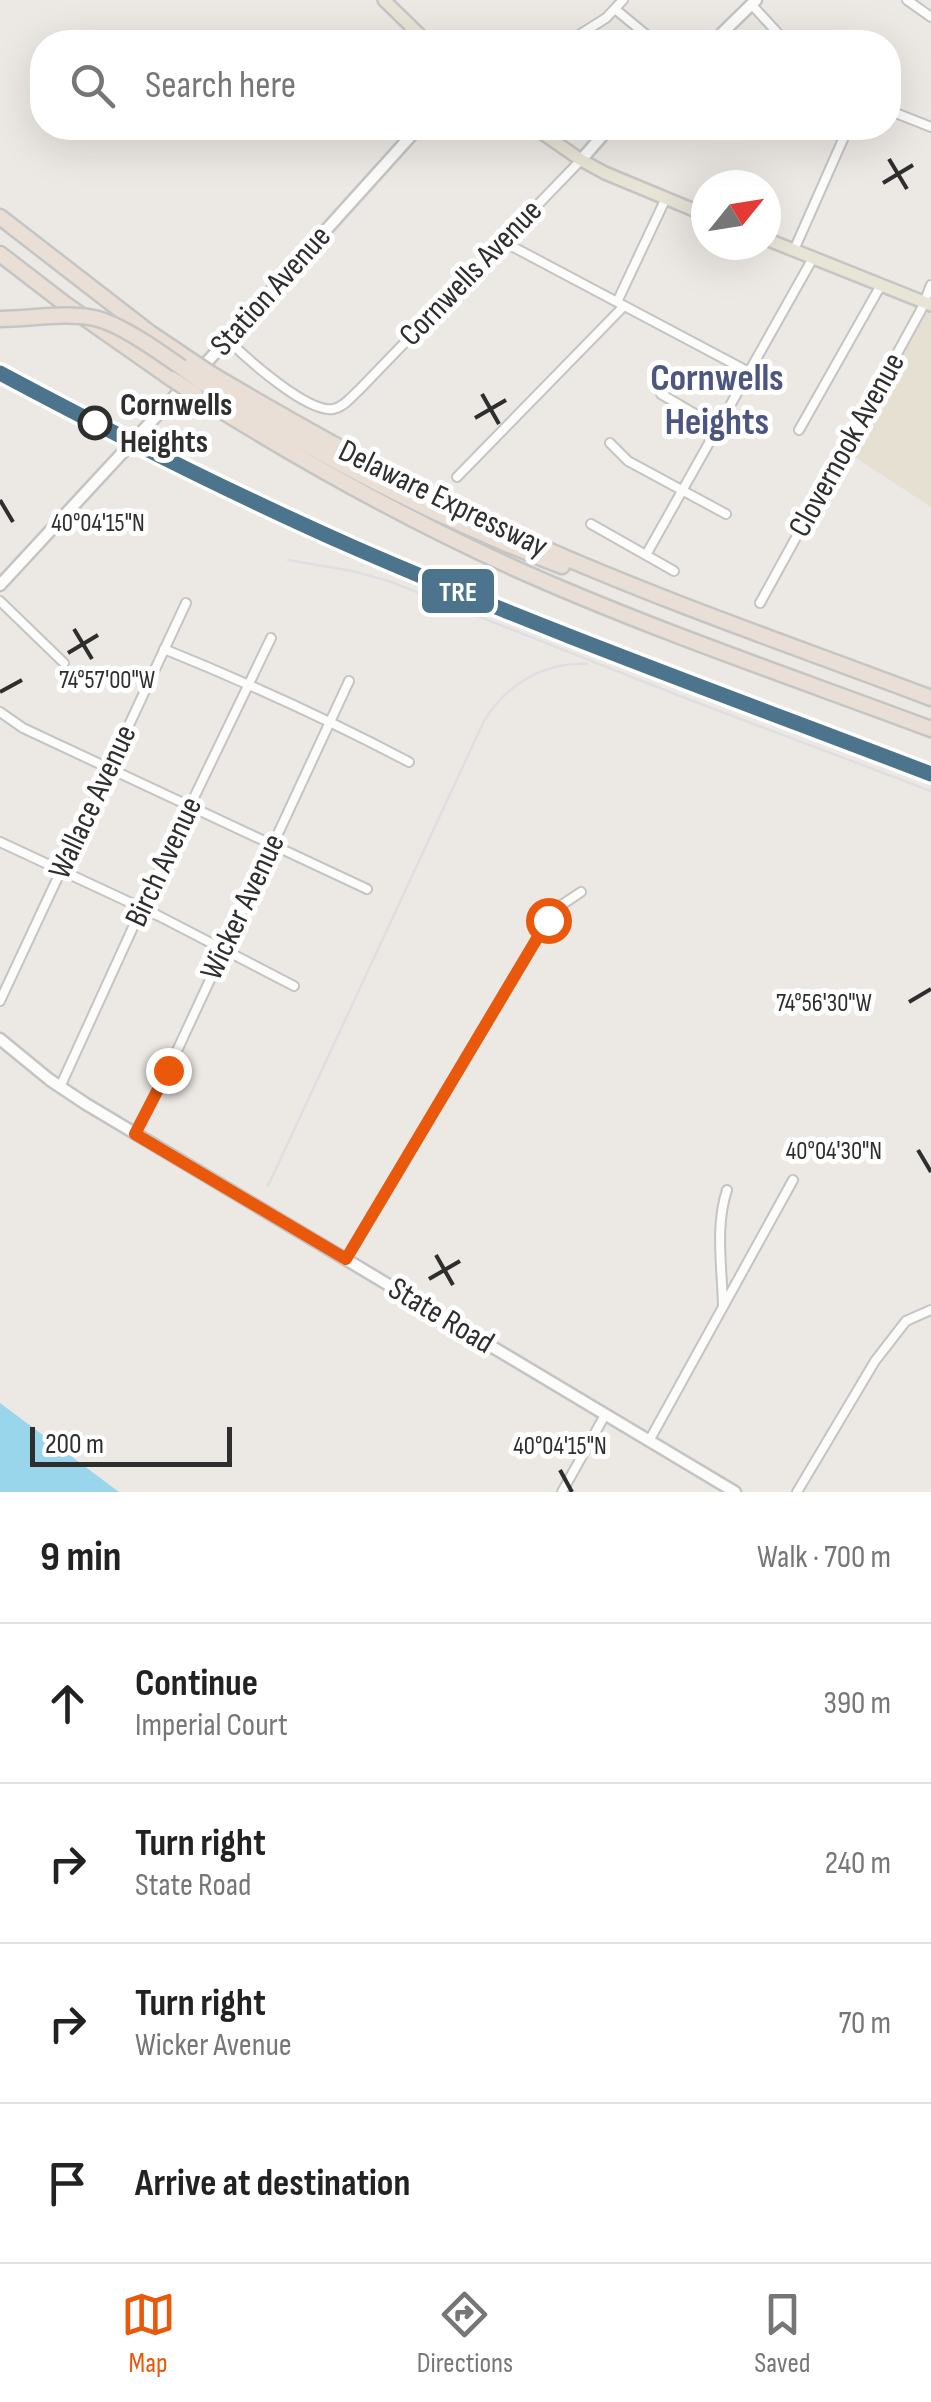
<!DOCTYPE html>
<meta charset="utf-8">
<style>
body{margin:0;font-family:"Sofia Sans Condensed",sans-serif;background:#f2f2f2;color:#222}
.compass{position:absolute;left:691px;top:170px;width:90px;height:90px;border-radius:50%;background:#fff;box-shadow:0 10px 40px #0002;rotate:60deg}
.scale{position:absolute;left:30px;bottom:25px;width:202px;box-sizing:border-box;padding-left:10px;border:5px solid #2e2e2e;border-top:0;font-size:28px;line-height:35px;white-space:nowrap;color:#2e2e2e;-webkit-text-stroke:8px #fff;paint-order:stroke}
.stop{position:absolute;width:30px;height:30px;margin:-22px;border:8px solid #ea580c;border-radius:50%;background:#fff}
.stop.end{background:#ea580c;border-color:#fff;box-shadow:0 2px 10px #0008}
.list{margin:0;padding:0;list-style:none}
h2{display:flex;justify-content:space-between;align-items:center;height:130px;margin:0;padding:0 40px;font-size:42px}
h2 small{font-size:32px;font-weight:400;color:#767676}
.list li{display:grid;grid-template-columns:65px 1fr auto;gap:30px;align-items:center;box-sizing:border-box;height:160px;padding:0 40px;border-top:2px solid #e0e0e0}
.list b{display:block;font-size:38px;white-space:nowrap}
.list p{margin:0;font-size:32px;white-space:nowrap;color:#767676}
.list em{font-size:32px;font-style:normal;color:#767676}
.icon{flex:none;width:55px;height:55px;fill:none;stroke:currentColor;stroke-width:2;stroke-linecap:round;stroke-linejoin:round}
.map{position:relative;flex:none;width:931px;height:1492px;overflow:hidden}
.search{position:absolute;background:#fff;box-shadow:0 10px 40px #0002;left:30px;right:30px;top:30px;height:110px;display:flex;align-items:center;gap:25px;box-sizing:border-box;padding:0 35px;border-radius:40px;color:#767676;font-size:38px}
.sheet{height:770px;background:#fff}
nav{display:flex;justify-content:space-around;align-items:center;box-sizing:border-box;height:140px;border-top:2px solid #e0e0e0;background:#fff;font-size:28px;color:#767676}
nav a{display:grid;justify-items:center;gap:5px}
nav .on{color:#ea580c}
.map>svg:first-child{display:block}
.education{fill:#e6e0d3}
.water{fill:#99d6ec}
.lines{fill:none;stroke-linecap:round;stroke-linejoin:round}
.street-casing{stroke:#c5c4c5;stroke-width:12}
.secondary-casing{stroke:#c5c4c5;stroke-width:15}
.primary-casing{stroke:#c6c5c4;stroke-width:16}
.highway-casing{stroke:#c6c5c4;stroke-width:19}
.street{stroke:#fcfcfb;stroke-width:8}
.secondary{stroke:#fcfcfb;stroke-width:10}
.primary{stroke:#e8e4d6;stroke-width:11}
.highway{stroke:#eadfd6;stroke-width:14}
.rail{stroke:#dfdfe1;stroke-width:2.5}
.highway-bridge-casing{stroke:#c6c5c4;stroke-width:19;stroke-linecap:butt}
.highway-bridge{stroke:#eadfd6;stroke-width:14}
.rail-1-casing{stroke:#fff;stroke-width:22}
.rail-1{stroke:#4c748c;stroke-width:15}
.route{stroke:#ea580c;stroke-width:12}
.ticks{fill:none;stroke:#2e2e2e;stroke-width:4}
.stop-dot{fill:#fff;stroke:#2e2e2e;stroke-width:5}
.labels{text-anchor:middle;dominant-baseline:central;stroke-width:10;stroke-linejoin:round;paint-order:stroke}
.street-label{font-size:32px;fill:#2e2e2e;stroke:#fff}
.stop-label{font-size:32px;font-weight:bold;fill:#2e2e2e;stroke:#fff;text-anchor:start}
.quarter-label{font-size:38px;font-weight:bold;fill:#4d5680;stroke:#fff}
.ticks-label{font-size:25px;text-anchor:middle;fill:#2e2e2e;stroke:#fff;stroke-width:10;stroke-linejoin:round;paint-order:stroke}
.line-badge{stroke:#fff;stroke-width:4}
.badge-label{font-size:28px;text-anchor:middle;font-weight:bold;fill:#fff}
</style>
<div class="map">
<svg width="931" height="1492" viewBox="0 0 931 1492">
<rect width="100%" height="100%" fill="#ece8e4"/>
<path class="education" d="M 931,312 L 931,507 L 847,452 L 921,317 L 925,313 Z"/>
<path class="water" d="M 0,1403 L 119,1492 L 0,1492 Z"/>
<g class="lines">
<g class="street-casing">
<path id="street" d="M 907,0 L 931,17
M 752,5 L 786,42
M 615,9 L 655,42
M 568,42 L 606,18 L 623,0
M 888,110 L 931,127
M 502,241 L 749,372
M 794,250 L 848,128
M 617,302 L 666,198
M 227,339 C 246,358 307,413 333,409 C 344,407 351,397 359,390 L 581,160
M 661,394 L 717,427
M 799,430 L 881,285
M 610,443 L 628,461 L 726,514
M 457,477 L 624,306
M 591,524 L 674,571
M 646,555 L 813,258
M 0,601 L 64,663
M 760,603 L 921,310 L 931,285
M 164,649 C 248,683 329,720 409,762
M 0,712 L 23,728 L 367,889
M 0,842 L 159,916 L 294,986
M 0,1001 L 186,603
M 60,1087 L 161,866 L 271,638
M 135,1133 L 168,1070 L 349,681
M 346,1259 L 548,920 L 560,906 L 581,892
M 723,1305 C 722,1268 715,1225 727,1190
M 649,1441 L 793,1180
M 562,1492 L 605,1415
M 797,1492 L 875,1361 L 906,1321 L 931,1310"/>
</g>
<g class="secondary-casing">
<path id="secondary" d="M 713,42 L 756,0
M 581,160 L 609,128
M 198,372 L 418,128
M 0,585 L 186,384
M 0,1039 L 50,1080 L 86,1104 L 735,1492"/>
</g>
<g class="primary-casing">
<path id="primary" d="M 384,0 L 427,42
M 535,128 L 581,160 L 605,173 L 706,215
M 766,239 L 931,305"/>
</g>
<g class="highway-casing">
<path id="highway" d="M 0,217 L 150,333 L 193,362
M 0,254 L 65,304 L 172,379
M 211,374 C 316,436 422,495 534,544 C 662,601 799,648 931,698
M 208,386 C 321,457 437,519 562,566
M 195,394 C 298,459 404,518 514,568 C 650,629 792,677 931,729"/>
</g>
<use href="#street" class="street"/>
<use href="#secondary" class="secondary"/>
<use href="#primary" class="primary"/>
<use href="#highway" class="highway"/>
<path class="rail" d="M 288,560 L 352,571 L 389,581 L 680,696 L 931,791
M 268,1186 L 484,721 C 507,684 544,662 587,664"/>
<g class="highway-bridge-casing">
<path id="highway-bridge" d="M 0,319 C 30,319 64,312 94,318 C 125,324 180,367 208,386
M 193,362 L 211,374
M 172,379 L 195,394"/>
</g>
<use href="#highway-bridge" class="highway-bridge"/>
<g class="rail-1-casing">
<path id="rail-1" d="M 0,373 C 116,435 233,494 353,547 C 543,630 738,700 931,774"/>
</g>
<use href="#rail-1" class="rail-1"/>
</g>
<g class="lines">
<path class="route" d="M 168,1070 L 135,1134 L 346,1259 L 548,920"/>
</g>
<path class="ticks" d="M 889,159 L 907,189M 883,183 L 913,165M 482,394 L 499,424M 475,418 L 506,400M 0,500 L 13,522M 74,629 L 92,659M 68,653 L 98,635M 0,692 L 22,680M 909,1002 L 931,989M 918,1150 L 931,1172M 436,1255 L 453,1285M 429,1279 L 460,1261M 560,1470 L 572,1492"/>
<circle class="stop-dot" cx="95" cy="423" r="15"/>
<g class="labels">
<g class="street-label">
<text transform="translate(471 273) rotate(-46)">Cornwells Avenue</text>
<text transform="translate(271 291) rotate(-48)">Station Avenue</text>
<text transform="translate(847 445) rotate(-61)">Clovernook Avenue</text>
<text transform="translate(443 499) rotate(26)">Delaware Expressway</text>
<text transform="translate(93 802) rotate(-65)">Wallace Avenue</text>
<text transform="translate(164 862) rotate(-65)">Birch Avenue</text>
<text transform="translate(243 907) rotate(-65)">Wicker Avenue</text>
<text transform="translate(441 1316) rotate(31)">State Road</text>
</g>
<g class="stop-label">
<text x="120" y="405">Cornwells<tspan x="120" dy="37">Heights</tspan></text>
</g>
<g class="quarter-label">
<text x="717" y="378">Cornwells<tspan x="717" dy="44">Heights</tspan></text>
</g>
</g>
<g class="ticks-label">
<text x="98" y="531">40°04'15"N</text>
<text x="107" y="688">74°57'00"W</text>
<text x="824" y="1011">74°56'30"W</text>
<text x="834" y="1159">40°04'30"N</text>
<text x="560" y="1454">40°04'15"N</text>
</g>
<rect class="line-badge" x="420" y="567" width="76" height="48" rx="10" fill="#4c748c"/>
<g class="badge-label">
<text x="458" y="601">TRE</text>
</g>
</svg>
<svg class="compass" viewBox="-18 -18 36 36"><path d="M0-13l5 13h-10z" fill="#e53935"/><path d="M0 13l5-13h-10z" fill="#767676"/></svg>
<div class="scale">200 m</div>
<div class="stop" style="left:548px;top:920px"></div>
<div class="stop end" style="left:168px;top:1070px"></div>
<div class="search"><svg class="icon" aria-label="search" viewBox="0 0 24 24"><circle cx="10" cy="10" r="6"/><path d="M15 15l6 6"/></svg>Search here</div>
</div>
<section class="sheet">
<h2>9 min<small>Walk · 700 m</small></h2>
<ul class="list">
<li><svg class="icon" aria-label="ahead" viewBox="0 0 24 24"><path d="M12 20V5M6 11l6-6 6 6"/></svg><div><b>Continue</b><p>Imperial Court</p></div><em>390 m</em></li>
<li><svg class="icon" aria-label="right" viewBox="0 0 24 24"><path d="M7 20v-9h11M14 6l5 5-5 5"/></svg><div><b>Turn right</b><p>State Road</p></div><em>240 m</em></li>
<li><svg class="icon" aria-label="right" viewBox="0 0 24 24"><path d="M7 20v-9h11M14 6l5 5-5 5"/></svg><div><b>Turn right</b><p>Wicker Avenue</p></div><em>70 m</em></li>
<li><svg class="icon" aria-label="arrive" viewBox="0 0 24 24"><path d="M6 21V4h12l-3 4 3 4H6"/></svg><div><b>Arrive at destination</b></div></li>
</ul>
</section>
<nav>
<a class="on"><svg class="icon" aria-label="map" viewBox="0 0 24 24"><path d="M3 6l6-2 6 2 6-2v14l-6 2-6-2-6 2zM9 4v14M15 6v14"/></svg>Map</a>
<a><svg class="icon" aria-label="directions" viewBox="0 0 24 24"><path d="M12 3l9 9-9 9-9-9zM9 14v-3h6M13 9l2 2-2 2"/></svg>Directions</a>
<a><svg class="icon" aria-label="saved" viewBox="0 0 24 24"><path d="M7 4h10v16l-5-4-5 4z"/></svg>Saved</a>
</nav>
